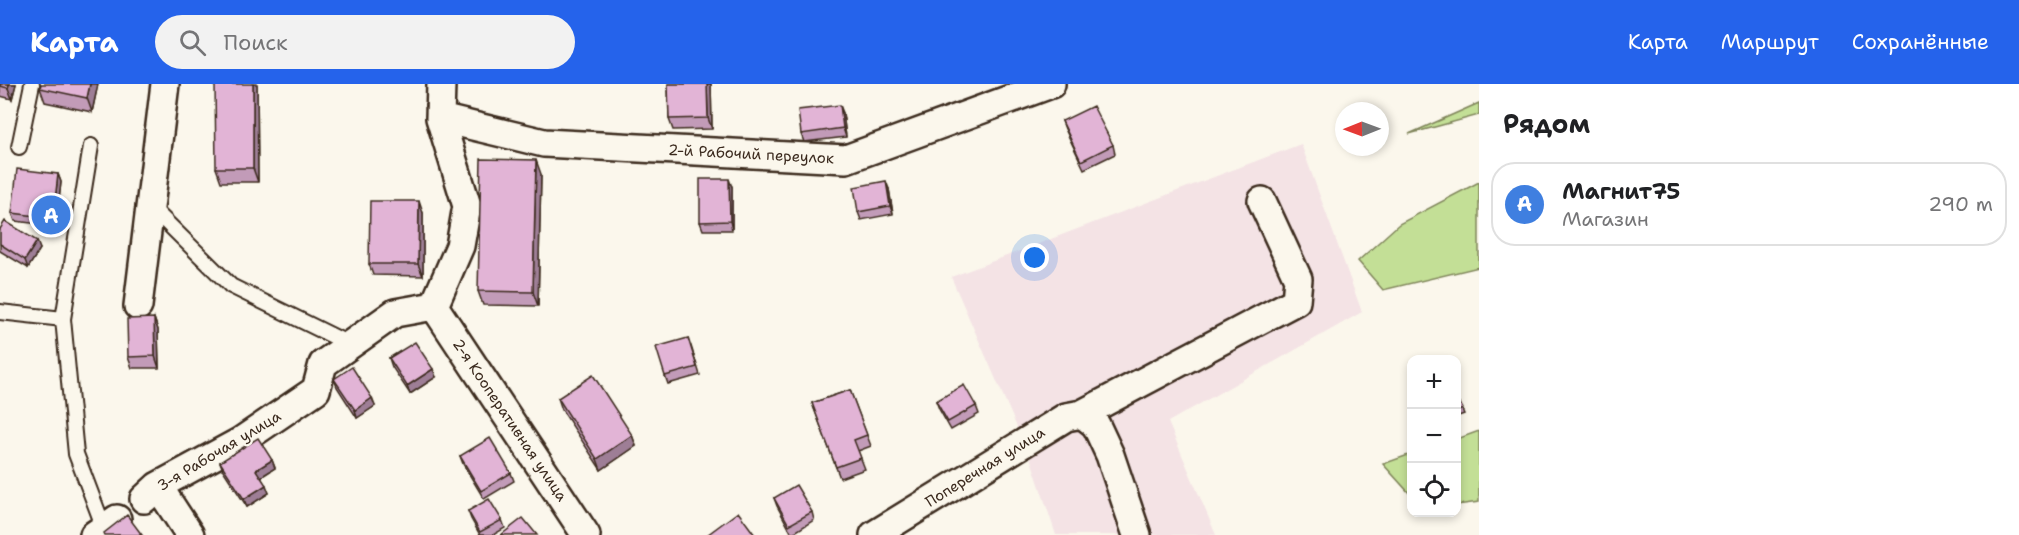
<!DOCTYPE html>
<html lang="ru">
<meta charset="utf-8">
<style>
body{margin:0;font-family:"Shantell Sans",sans-serif;background:#f2f2f2;color:#202124}
.controls{position:absolute;right:18px;bottom:18px;display:grid;overflow:hidden;border-radius:12px;box-shadow:0 3px 9px #0003}
.controls button{width:54px;height:54px;display:grid;place-items:center;padding:0;border:0;border-bottom:2px solid #e0e0e0;background:#fff;color:#202124;font:30px sans-serif}
.compass{position:absolute;left:1335px;top:18px;width:54px;height:54px;border-radius:50%;background:#fff;box-shadow:0 3px 9px #0003;rotate:269deg}
.you{position:absolute;left:1035px;top:174px;width:21px;height:21px;margin:-15px;border:4px solid #fff;border-radius:50%;background:#1a73e8;box-shadow:0 0 0 9px #1a73e833}
.badge{display:grid;place-items:center;width:39px;height:39px;border-radius:50%;background:#2563eb;color:#fff;font-size:20px;font-weight:700}
.pin{position:absolute;translate:-50% -50%;border:3px solid #fff;box-shadow:0 2px 6px #0006}
.list{margin:0;padding:0;list-style:none}
h2{display:flex;justify-content:space-between;align-items:center;height:78px;margin:0;padding:0 24px;font-size:26px}
h2 small{font-size:20px;font-weight:400;color:#757577}
.list li{display:grid;grid-template-columns:39px 1fr auto;gap:18px;align-items:center;box-sizing:border-box;height:84px;margin:0 12px 12px;padding:0 12px;border:2px solid #e0e0e0;border-radius:24px}
.list b{display:block;font-size:22px;white-space:nowrap}
.list p{margin:0;font-size:20px;white-space:nowrap;color:#757577}
.list em{font-size:20px;font-style:normal;color:#757577}
.icon{flex:none;width:33px;height:33px;fill:none;stroke:currentColor;stroke-width:2;stroke-linecap:round;stroke-linejoin:round}
.map{position:relative;flex:none;width:1479px;height:451px;overflow:hidden}
header{display:flex;align-items:center;gap:36px;box-sizing:border-box;height:84px;padding:0 30px;background:#2563eb;color:#fff}
header strong{font-size:28px}
nav{display:flex;gap:33px;margin-inline-start:auto;font-size:21px}
.search{width:420px;height:54px;background:#f2f2f2;display:flex;align-items:center;gap:15px;box-sizing:border-box;padding:0 21px;border-radius:33px;color:#757577;font-size:22px}
main{display:flex}
aside{flex:1;background:#fff}
.map>svg:first-child{display:block}
.built{fill:#f4e3e5}
.green{fill:#c3df96;stroke:#7f845a;stroke-width:1.5}
.lines{fill:none;stroke-linecap:round;stroke-linejoin:round}
.service-casing{stroke:#3b2a1e;stroke-width:18}
.minor-casing{stroke:#3b2a1e;stroke-width:32}
.service{stroke:#fbf7ec;stroke-width:14}
.minor{stroke:#fbf7ec;stroke-width:27}
.wall{fill:#c29bb8;stroke:#3b2a1e;stroke-width:1.5}
.shaded-wall{fill:#9e7e96;stroke:#3b2a1e;stroke-width:1.5}
.building{fill:#e2b4d6;stroke:#3b2a1e;stroke-width:1.5}
.labels{text-anchor:middle;dominant-baseline:central;stroke-width:4.5;stroke-linejoin:round;paint-order:stroke}
.street-label{font-size:15px;fill:#3b2a1e;stroke:#fbf7ec}
</style>
<header>
<strong>Карта</strong>
<div class="search"><svg class="icon" aria-label="search" viewBox="0 0 24 24"><circle cx="10" cy="10" r="6"/><path d="M15 15l6 6"/></svg>Поиск</div>
<nav><a>Карта</a><a>Маршрут</a><a>Сохранённые</a></nav>
</header>
<main>
<div class="map">
<svg width="1479" height="451" viewBox="0 0 1479 451">
<rect width="100%" height="100%" fill="#fbf7ec"/>
<filter id="ink" filterUnits="userSpaceOnUse"><feTurbulence type="fractalNoise" baseFrequency=".0167" numOctaves="2"/><feDisplacementMap in="SourceGraphic" scale="12" xChannelSelector="R" yChannelSelector="G"/><feConvolveMatrix kernelMatrix="1 2 1 2 8 2 1 2 1" color-interpolation-filters="sRGB"/></filter>
<g filter="url(#ink)">
<path class="built" d="M 1301,60 L 1362,228 L 1168,338 L 1216,451 L 1056,451 L 1030,373 L 951,193 Z"/>
<path class="green" d="M 1479,19 L 1479,31 L 1409,50 Z
M 1479,98 L 1479,183 L 1383,206 L 1358,177 L 1399,140 Z
M 1479,347 L 1479,418 L 1457,421 L 1457,355 Z
M 1411,370 L 1412,370 L 1411,411 L 1383,380 Z"/>
<g class="lines">
<g class="service-casing">
<path id="service" d="M 91,62 L 63,235 L 76,370 L 104,444
M 19,63 L 32,0
M 150,122 L 231,202 L 351,261
M 0,228 L 63,235"/>
</g>
<g class="minor-casing">
<path id="minor" d="M 440,34 L 544,59 L 846,75 L 1051,0
M 138,222 L 165,0
M 434,222 L 586,451
M 434,222 L 460,162 L 467,122 L 440,34 L 441,0
M 1082,330 L 1296,217 L 1298,195 L 1262,117
M 158,402 L 190,451
M 144,415 L 158,402 L 241,357 L 316,306 L 323,280 L 395,229 L 434,222
M 94,451 L 117,435
M 874,451 L 1066,333 L 1082,330 L 1096,341 L 1110,371 L 1137,451"/>
</g>
<use href="#service" class="service"/>
<use href="#minor" class="minor"/>
</g>
<path class="wall" d="M 0,0 L 16,0 L 12,15 L 0,12 Z
M 98,0 L 92,28 L 45,18 L 40,4 Z
M 257,0 L 258,98 L 221,98 L 216,84 Z
M 668,0 L 711,0 L 712,45 L 673,46 L 669,35 Z
M 843,29 L 846,53 L 804,58 L 801,50 Z
M 1062,37 L 1113,61 L 1115,70 L 1084,85 L 1065,45 Z
M 58,90 L 61,98 L 56,142 L 15,137 L 12,129 Z
M 541,90 L 538,222 L 483,221 L 478,207 Z
M 732,103 L 732,146 L 703,146 L 700,138 Z
M 889,105 L 893,130 L 861,136 L 858,128 Z
M 423,129 L 423,192 L 373,191 L 369,180 Z
M 0,145 L 40,165 L 28,184 L 0,167 Z
M 154,234 L 158,246 L 159,284 L 132,284 L 128,273 Z
M 691,262 L 700,291 L 668,300 L 665,292 Z
M 389,274 L 436,293 L 410,310 L 392,283 Z
M 334,295 L 375,322 L 357,334 L 337,303 Z
M 850,306 L 871,362 L 858,367 L 865,385 L 840,394 L 812,319 Z
M 1456,312 L 1464,330 L 1456,333 Z
M 558,314 L 632,351 L 636,362 L 601,386 L 562,326 Z
M 936,317 L 976,322 L 979,330 L 951,346 L 939,325 Z
M 460,372 L 511,389 L 514,397 L 484,415 L 463,380 Z
M 272,376 L 275,384 L 261,393 L 269,409 L 247,423 L 223,386 L 220,378 Z
M 774,414 L 812,428 L 814,436 L 792,450 L 777,422 Z
M 468,427 L 502,436 L 505,444 L 493,451 L 480,451 L 471,435 Z"/>
<path class="shaded-wall" d="M 9,0 L 16,0 L 12,15 L 8,4 Z
M 90,0 L 98,0 L 92,28 L 87,14 Z
M 253,0 L 257,0 L 258,98 L 253,84 Z
M 707,0 L 711,0 L 712,45 L 708,34 Z
M 840,21 L 843,29 L 846,53 L 843,44 Z
M 536,76 L 541,90 L 538,222 L 533,208 Z
M 58,90 L 61,98 L 56,142 L 53,134 Z
M 729,95 L 732,103 L 732,146 L 730,137 Z
M 886,97 L 889,105 L 893,130 L 890,122 Z
M 419,117 L 423,129 L 423,192 L 418,180 Z
M 37,157 L 40,165 L 28,184 L 25,176 Z
M 154,234 L 158,246 L 159,284 L 155,272 Z
M 433,285 L 436,293 L 410,310 L 407,302 Z
M 372,314 L 375,322 L 357,334 L 355,326 Z
M 632,351 L 636,362 L 601,386 L 597,375 Z
M 272,376 L 275,384 L 259,394 L 256,386 Z
M 266,401 L 269,409 L 247,423 L 244,415 Z"/>
<path class="building" d="M 0,0 L 9,0 L 8,4 L 0,2 Z
M 41,0 L 90,0 L 87,14 L 40,4 Z
M 215,0 L 253,0 L 253,84 L 216,84 Z
M 668,0 L 707,0 L 708,34 L 669,35 Z
M 840,21 L 843,44 L 801,50 L 798,26 Z
M 1093,22 L 1113,61 L 1081,77 L 1062,37 Z
M 481,75 L 536,76 L 533,208 L 478,207 Z
M 17,85 L 58,90 L 53,134 L 12,129 Z
M 700,95 L 729,95 L 730,137 L 700,138 Z
M 886,97 L 890,122 L 858,128 L 854,103 Z
M 370,117 L 419,117 L 418,180 L 369,180 Z
M 5,137 L 37,157 L 25,176 L 0,160 L 0,145 Z
M 154,234 L 155,272 L 128,273 L 127,235 Z
M 688,254 L 697,283 L 665,292 L 656,263 Z
M 415,258 L 433,285 L 407,302 L 389,274 Z
M 352,283 L 372,314 L 355,326 L 334,295 Z
M 593,291 L 632,351 L 597,375 L 558,314 Z
M 964,301 L 976,322 L 948,338 L 936,317 Z
M 850,306 L 867,351 L 854,356 L 861,374 L 836,383 L 812,319 Z
M 1456,312 L 1463,325 L 1456,328 Z
M 258,354 L 272,376 L 256,386 L 266,401 L 244,415 L 220,378 Z
M 490,354 L 511,389 L 481,407 L 460,372 Z
M 796,401 L 812,428 L 789,441 L 774,414 Z
M 489,415 L 502,436 L 480,448 L 468,427 Z
M 738,428 L 755,451 L 707,451 Z
M 127,431 L 142,451 L 105,451 L 104,449 Z
M 523,434 L 537,451 L 501,451 Z"/>
</g>
<g class="labels">
<g class="street-label">
<text transform="translate(751 70) rotate(3)">2-й Рабочий переулок</text>
<text transform="translate(510 336) rotate(56)">2-я Кооперативная улица</text>
<text transform="translate(219 367) rotate(-31)">3-я Рабочая улица</text>
<text transform="translate(985 383) rotate(-32)">Поперечная улица</text>
</g>
</g>
</svg>
<div class="controls">
<button>+</button>
<button>−</button>
<button><svg class="icon" aria-label="locate" viewBox="0 0 24 24"><circle cx="12" cy="12" r="6"/><path d="M12 2v4M12 18v4M2 12h4M18 12h4"/></svg></button>
</div>
<svg class="compass" viewBox="-18 -18 36 36"><path d="M0-13l5 13h-10z" fill="#e53935"/><path d="M0 13l5-13h-10z" fill="#757577"/></svg>
<div class="you"></div>
<div class="pin badge" style="left:51px;top:131px;background:#3f7fe0">A</div>
</div>
<aside>
<h2>Рядом<small></small></h2>
<ul class="list">
<li><span class="badge" style="background:#3f7fe0">A</span><div><b>Магнит75</b><p>Магазин</p></div><em>290 m</em></li>
</ul>
</aside>
</main>
